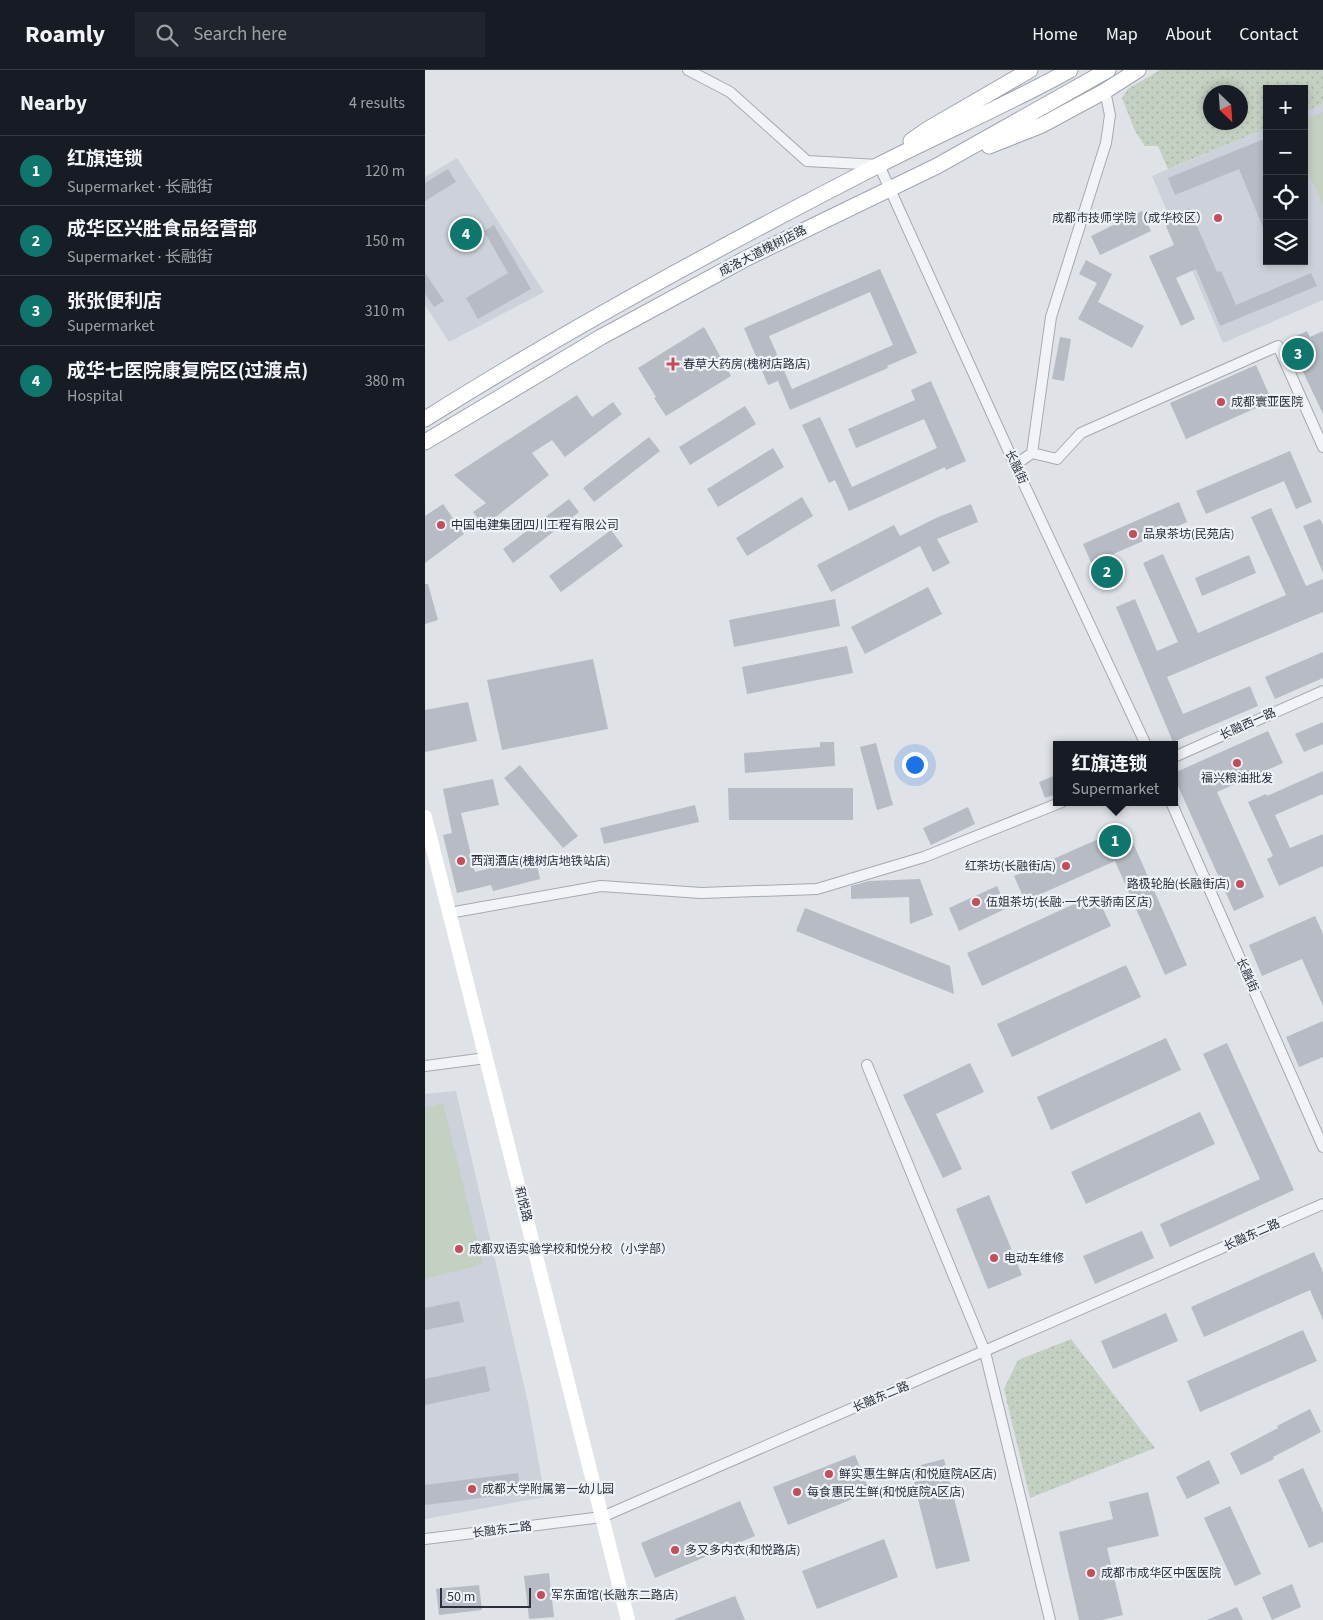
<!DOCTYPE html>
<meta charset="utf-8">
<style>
body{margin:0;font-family:"Source Sans 3","Noto Sans SC",sans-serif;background:#20242c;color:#f1f3f6}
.controls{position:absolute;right:15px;top:15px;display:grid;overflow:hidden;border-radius:0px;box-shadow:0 2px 8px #0003}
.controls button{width:45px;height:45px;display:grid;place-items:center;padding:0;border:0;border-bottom:1px solid #363941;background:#171b24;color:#f1f3f6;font:25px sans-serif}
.compass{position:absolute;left:778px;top:15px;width:45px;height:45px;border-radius:50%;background:#171b24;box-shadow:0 2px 8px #0003;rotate:155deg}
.scale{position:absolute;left:15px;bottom:12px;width:91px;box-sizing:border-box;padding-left:5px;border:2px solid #292f3d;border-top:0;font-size:14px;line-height:18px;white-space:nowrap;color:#292f3d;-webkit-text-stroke:4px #eef1f5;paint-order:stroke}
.you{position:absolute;left:489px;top:694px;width:18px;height:18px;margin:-12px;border:4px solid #fff;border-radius:50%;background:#1a73e8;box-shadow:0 0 0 8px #1a73e833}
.badge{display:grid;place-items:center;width:32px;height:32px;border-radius:50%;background:#0f766e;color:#fff;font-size:16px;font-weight:700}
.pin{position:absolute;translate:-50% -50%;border:2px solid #fff;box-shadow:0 1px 5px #0006}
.popup{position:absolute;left:628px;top:671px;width:125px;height:65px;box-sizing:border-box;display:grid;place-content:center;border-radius:0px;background:#171b24;filter:drop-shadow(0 1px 4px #0005);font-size:16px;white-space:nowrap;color:#9ea1a6}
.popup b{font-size:19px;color:#f1f3f6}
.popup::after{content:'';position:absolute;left:50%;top:100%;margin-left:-10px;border:10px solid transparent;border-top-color:#171b24}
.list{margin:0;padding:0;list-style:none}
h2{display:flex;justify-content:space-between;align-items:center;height:65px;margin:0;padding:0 20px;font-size:21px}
h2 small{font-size:16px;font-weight:400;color:#9ea1a6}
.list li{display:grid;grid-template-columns:32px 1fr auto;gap:15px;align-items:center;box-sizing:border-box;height:70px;padding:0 20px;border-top:1px solid #363941}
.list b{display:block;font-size:19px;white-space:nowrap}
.list p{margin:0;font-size:16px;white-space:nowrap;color:#9ea1a6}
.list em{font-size:16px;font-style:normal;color:#9ea1a6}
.icon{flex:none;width:28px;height:28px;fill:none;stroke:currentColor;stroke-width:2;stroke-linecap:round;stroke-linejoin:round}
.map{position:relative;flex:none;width:898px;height:1550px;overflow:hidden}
header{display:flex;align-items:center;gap:30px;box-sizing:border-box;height:70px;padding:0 25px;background:#171b24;border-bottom:1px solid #363941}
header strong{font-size:24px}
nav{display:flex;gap:28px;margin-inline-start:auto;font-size:18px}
.search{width:350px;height:45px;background:#20242c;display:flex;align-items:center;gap:12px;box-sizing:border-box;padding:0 18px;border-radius:0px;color:#9ea1a6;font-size:19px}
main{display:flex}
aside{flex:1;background:#171b24}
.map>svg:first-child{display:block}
.built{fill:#cdd1d9}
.green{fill:url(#green-dots);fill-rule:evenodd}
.pitch{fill:#c4d0c1}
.building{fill:#b7bbc3;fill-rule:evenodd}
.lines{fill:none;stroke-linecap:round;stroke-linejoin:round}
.street-casing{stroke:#a5a9b1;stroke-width:12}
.primary-casing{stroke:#9fa6b2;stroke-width:17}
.street{stroke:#f1f3f6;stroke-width:10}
.secondary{stroke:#fff;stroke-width:14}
.primary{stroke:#fff;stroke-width:15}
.poi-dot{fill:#c34d58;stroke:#eef1f5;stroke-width:2}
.labels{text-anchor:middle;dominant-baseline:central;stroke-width:4.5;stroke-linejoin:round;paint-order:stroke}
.poi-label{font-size:12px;fill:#292f3d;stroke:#eef1f5;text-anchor:start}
.street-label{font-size:12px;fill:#292f3d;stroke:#eef1f5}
</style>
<header>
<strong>Roamly</strong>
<div class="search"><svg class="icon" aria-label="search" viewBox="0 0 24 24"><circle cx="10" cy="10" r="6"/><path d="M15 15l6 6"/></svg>Search here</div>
<nav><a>Home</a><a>Map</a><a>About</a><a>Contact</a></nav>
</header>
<main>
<aside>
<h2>Nearby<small>4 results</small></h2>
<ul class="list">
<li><span class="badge">1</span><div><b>红旗连锁</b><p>Supermarket · 长融街</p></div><em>120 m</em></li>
<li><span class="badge">2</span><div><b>成华区兴胜食品经营部</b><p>Supermarket · 长融街</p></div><em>150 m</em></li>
<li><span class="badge">3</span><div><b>张张便利店</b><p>Supermarket</p></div><em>310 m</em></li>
<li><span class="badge">4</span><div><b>成华七医院康复院区(过渡点)</b><p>Hospital</p></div><em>380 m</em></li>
</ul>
</aside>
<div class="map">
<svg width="898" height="1550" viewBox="0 0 898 1550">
<defs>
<pattern id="green-dots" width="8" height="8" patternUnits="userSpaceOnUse" patternTransform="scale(1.25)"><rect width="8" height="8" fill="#c4d0c1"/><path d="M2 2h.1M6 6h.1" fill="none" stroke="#a8b3a7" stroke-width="1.8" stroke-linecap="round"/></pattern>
</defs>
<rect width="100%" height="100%" fill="#dfe2e7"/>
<path class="built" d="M 898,34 L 898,230 L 798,273 L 727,106 L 842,58 L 842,191 L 879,191 L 879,42 Z
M 32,88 L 119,222 L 24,272 L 0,235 L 0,107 Z
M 31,1021 L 103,1333 L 120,1427 L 0,1449 L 0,1024 Z"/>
<path class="green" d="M 735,0 L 898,0 L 898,34 L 879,42 L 879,19 L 842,19 L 842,58 L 743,99 L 733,76 L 720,76 L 710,61 L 697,28 L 703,19 ZM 786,22 L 816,22 L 816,52 L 786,52 Z
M 646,1269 L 730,1378 L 605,1428 L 579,1319 L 593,1290 Z"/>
<path class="pitch" d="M 898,42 L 898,136 L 879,92 L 879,50 Z
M 18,1033 L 58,1194 L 0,1209 L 0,1038 Z"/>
<path class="building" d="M 839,69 L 842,76 L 842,167 L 814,99 L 750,125 L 743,108 Z
M 23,99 L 31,112 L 0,131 L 0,113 Z
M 764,138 L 792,202 L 796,201 L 811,235 L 886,203 L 892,216 L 795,256 L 771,199 L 751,208 L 770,249 L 756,256 L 724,186 L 749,175 L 738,149 Z
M 717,141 L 726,161 L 675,185 L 666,166 Z
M 69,155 L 106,219 L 53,249 L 41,228 L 83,203 L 59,161 Z
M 661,190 L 687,204 L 673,232 L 719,256 L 707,278 L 653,249 L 672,213 L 654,204 Z
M 455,199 L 492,283 L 462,296 L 463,298 L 365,340 L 353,311 L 343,315 L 319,258 ZM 445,222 L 468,275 L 367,319 L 344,266 Z
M 0,203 L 19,231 L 9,237 L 0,224 Z
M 279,257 L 306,306 L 241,346 L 229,328 L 231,327 L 213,298 Z
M 882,261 L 885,267 L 898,261 L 898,344 L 863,270 Z
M 635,267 L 646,269 L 639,311 L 627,309 Z
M 831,295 L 847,331 L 761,369 L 745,333 Z
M 506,311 L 541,391 L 521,400 L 520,397 L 424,441 L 410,410 L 404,413 L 377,355 L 395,347 L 427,417 L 512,378 L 499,349 L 431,378 L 423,359 L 490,330 L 486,320 Z
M 152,325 L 167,347 L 188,332 L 197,344 L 140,387 L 127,370 L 107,383 L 124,405 L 59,456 L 48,442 L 61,433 L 29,405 Z
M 320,336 L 331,354 L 265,395 L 254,377 Z
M 224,367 L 235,381 L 169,432 L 158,418 Z
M 348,378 L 359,397 L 293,437 L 282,419 Z
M 865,381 L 887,432 L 871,439 L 859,411 L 781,444 L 771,421 Z
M 377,427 L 388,446 L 322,486 L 311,468 Z
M 144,429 L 154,442 L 88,493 L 78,479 Z
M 754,432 L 762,452 L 686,485 L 696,510 L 677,518 L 658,474 Z
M 18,434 L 39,464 L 0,493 L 0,446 Z
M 546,434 L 553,452 L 512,469 L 525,493 L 508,502 L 495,476 L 406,522 L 392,495 L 469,455 L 475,466 L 511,448 Z
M 846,438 L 881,516 L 898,509 L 898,542 L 742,607 L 758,644 L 825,616 L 833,636 L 748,672 L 691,537 L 710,529 L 732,581 L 753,572 L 718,493 L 738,484 L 773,563 L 861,525 L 826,447 Z
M 895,449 L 898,455 L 898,503 L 878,456 Z
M 186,460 L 198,476 L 136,522 L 124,506 Z
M 824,485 L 831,503 L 777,526 L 770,508 Z
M 0,514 L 3,514 L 13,550 L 0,554 Z
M 503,517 L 517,544 L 440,584 L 426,557 Z
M 410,529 L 415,556 L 309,577 L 304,550 Z
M 422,576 L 428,603 L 322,624 L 317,597 Z
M 898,582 L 898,608 L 850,629 L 840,607 Z
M 168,589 L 183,659 L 77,680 L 62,610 Z
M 43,632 L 52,671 L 0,682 L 0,640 Z
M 898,652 L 898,674 L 879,682 L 870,664 Z
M 843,661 L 858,693 L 792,722 L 839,827 L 809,841 L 749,707 L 749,703 Z
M 395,672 L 409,672 L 410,696 L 320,703 L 319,683 L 395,677 Z
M 451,673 L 468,735 L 452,740 L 435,677 Z
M 95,695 L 153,766 L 138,778 L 79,708 Z
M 898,701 L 898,724 L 850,745 L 865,778 L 898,764 L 898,796 L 854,816 L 842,789 L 848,786 L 823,732 L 841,724 L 842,726 Z
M 631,705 L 631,724 L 620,728 L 614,712 Z
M 68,709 L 74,735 L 36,743 L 50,802 L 110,787 L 115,809 L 68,821 L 66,815 L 32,823 L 18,765 L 27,763 L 18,719 Z
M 303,718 L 428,718 L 428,750 L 304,750 Z
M 270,735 L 274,752 L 179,774 L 175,758 Z
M 543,737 L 550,754 L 506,775 L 498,758 Z
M 701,757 L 762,895 L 740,905 L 690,791 L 600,831 L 589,806 Z
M 495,809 L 508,845 L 485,854 L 484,827 L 426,829 L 426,816 L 444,811 Z
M 572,816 L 582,838 L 534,861 L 524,838 Z
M 671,824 L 686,856 L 557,916 L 542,883 Z
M 380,838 L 525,896 L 529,924 L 371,861 Z
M 890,846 L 898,864 L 898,936 L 877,889 L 837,906 L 824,875 Z
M 701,895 L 716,927 L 587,987 L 572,954 Z
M 898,951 L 898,987 L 874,997 L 861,967 Z
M 741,968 L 756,1000 L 626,1060 L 612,1027 Z
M 802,973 L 869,1120 L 745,1177 L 735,1154 L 835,1109 L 778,984 Z
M 545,993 L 559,1022 L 511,1044 L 537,1099 L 518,1108 L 478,1025 Z
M 775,1042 L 790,1074 L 661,1134 L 646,1102 Z
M 564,1125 L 597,1205 L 563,1219 L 531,1139 Z
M 717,1161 L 729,1188 L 670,1214 L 658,1186 Z
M 889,1182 L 898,1202 L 898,1250 L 885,1220 L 779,1267 L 766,1237 Z
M 34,1231 L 39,1252 L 0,1260 L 0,1238 Z
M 741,1243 L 753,1271 L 688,1299 L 676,1271 Z
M 878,1260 L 892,1291 L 775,1342 L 762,1311 Z
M 60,1296 L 65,1321 L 0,1335 L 0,1309 Z
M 885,1339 L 896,1362 L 848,1387 L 849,1389 L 816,1405 L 805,1383 L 853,1358 L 852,1356 Z
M 430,1385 L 445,1422 L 363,1455 L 348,1417 Z
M 519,1389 L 545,1491 L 511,1499 L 485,1398 Z
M 784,1390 L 795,1413 L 762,1429 L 751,1407 Z
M 878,1398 L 898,1442 L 898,1472 L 884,1478 L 853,1410 Z
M 93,1403 L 95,1423 L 0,1435 L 0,1415 Z
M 723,1422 L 734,1466 L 682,1478 L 698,1545 L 677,1550 L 654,1550 L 634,1462 L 688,1449 L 684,1432 Z
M 315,1431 L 330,1466 L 230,1508 L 216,1473 Z
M 805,1436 L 836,1504 L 810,1516 L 779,1448 Z
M 459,1469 L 473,1507 L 392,1539 L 377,1501 Z
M 124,1503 L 129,1547 L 104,1549 L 99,1506 Z
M 867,1514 L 876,1537 L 847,1550 L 837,1527 Z
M 54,1515 L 57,1540 L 14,1545 L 11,1519 Z
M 310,1526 L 320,1550 L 250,1550 L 250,1549 Z
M 812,1537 L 818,1550 L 782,1550 Z"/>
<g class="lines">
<g class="street-casing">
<path id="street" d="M 263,0 L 305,22 L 382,91 L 454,95 L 590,395 L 721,675
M 607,383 L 632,389 L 656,363 L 853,276 L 898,377
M 590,395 L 607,383 L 626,247 L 681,73 L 685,45 L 680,21
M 749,687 L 898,621
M 746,732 L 898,1077
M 24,843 L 176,816 L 276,823 L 392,819 L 499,787 L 637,732
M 442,995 L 560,1282 L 625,1550
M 0,996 L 61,988
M 0,1469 L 177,1447 L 898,1134"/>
</g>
<g class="primary-casing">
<path id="primary" d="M 486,71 L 503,59 L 605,0
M 564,76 L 617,55 L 680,21 L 713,0
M 0,349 C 146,257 298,175 452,96 C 516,63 582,35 645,0
M 0,372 L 176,267 L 322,188 L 512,96 L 683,0"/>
</g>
<use href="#street" class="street"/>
<path class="secondary" d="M 0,747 L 203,1550"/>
<use href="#primary" class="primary"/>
</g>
<g class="poi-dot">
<circle cx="793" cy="148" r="5"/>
<path d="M245.5 286.5h5v5h5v5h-5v5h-5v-5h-5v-5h5z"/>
<circle cx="796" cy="332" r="5"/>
<circle cx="16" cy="455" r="5"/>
<circle cx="708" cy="464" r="5"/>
<circle cx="812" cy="693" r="5"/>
<circle cx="36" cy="791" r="5"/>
<circle cx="641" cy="796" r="5"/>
<circle cx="815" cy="814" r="5"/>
<circle cx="551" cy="832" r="5"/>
<circle cx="34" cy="1179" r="5"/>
<circle cx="569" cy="1188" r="5"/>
<circle cx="404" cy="1404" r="5"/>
<circle cx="47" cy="1419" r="5"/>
<circle cx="372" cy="1422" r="5"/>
<circle cx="250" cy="1480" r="5"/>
<circle cx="666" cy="1503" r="5"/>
<circle cx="116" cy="1525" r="5"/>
</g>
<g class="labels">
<g class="poi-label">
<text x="783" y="148" text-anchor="end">成都市技师学院（成华校区）</text>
<text x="258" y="294">春草大药房(槐树店路店)</text>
<text x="806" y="332">成都寰亚医院</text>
<text x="26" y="455">中国电建集团四川工程有限公司</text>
<text x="718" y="464">品泉茶坊(民苑店)</text>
<text x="812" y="708" text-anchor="middle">福兴粮油批发</text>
<text x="46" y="791">西润酒店(槐树店地铁站店)</text>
<text x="631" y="796" text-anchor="end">红茶坊(长融街店)</text>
<text x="805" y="814" text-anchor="end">路极轮胎(长融街店)</text>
<text x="561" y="832">伍姐茶坊(长融·一代天骄南区店)</text>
<text x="44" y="1179">成都双语实验学校和悦分校（小学部）</text>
<text x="579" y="1188">电动车维修</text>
<text x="414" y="1404">鲜实惠生鲜店(和悦庭院A区店)</text>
<text x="57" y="1419">成都大学附属第一幼儿园</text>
<text x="382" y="1422">每食惠民生鲜(和悦庭院A区店)</text>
<text x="260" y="1480">多又多内衣(和悦路店)</text>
<text x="676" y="1503">成都市成华区中医医院</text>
<text x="126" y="1525">军东面馆(长融东二路店)</text>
</g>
<g class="street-label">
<text transform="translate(338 181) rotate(-27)">成洛大道槐树店路</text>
<text transform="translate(591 397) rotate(65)">长融街</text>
<text transform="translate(823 654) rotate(-24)">长融西一路</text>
<text transform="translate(822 905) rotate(66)">长融街</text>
<text transform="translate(98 1134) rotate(76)">和悦路</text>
<text transform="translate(827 1165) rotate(-24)">长融东二路</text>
<text transform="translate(456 1327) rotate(-23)">长融东二路</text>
<text transform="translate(77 1460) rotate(-7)">长融东二路</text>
</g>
</g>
</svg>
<div class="controls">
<button>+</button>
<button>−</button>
<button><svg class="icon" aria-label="locate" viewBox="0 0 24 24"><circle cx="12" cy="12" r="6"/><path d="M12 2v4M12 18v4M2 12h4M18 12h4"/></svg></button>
<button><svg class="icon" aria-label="layers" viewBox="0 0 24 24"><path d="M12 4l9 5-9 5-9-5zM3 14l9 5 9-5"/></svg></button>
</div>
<svg class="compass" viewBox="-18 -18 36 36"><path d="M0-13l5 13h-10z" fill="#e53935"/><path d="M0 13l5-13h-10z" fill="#9ea1a6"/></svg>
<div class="scale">50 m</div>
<div class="you"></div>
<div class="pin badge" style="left:690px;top:771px">1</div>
<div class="popup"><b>红旗连锁</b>Supermarket</div>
<div class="pin badge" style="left:682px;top:502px">2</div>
<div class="pin badge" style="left:873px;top:284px">3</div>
<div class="pin badge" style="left:41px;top:164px">4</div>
</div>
</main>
